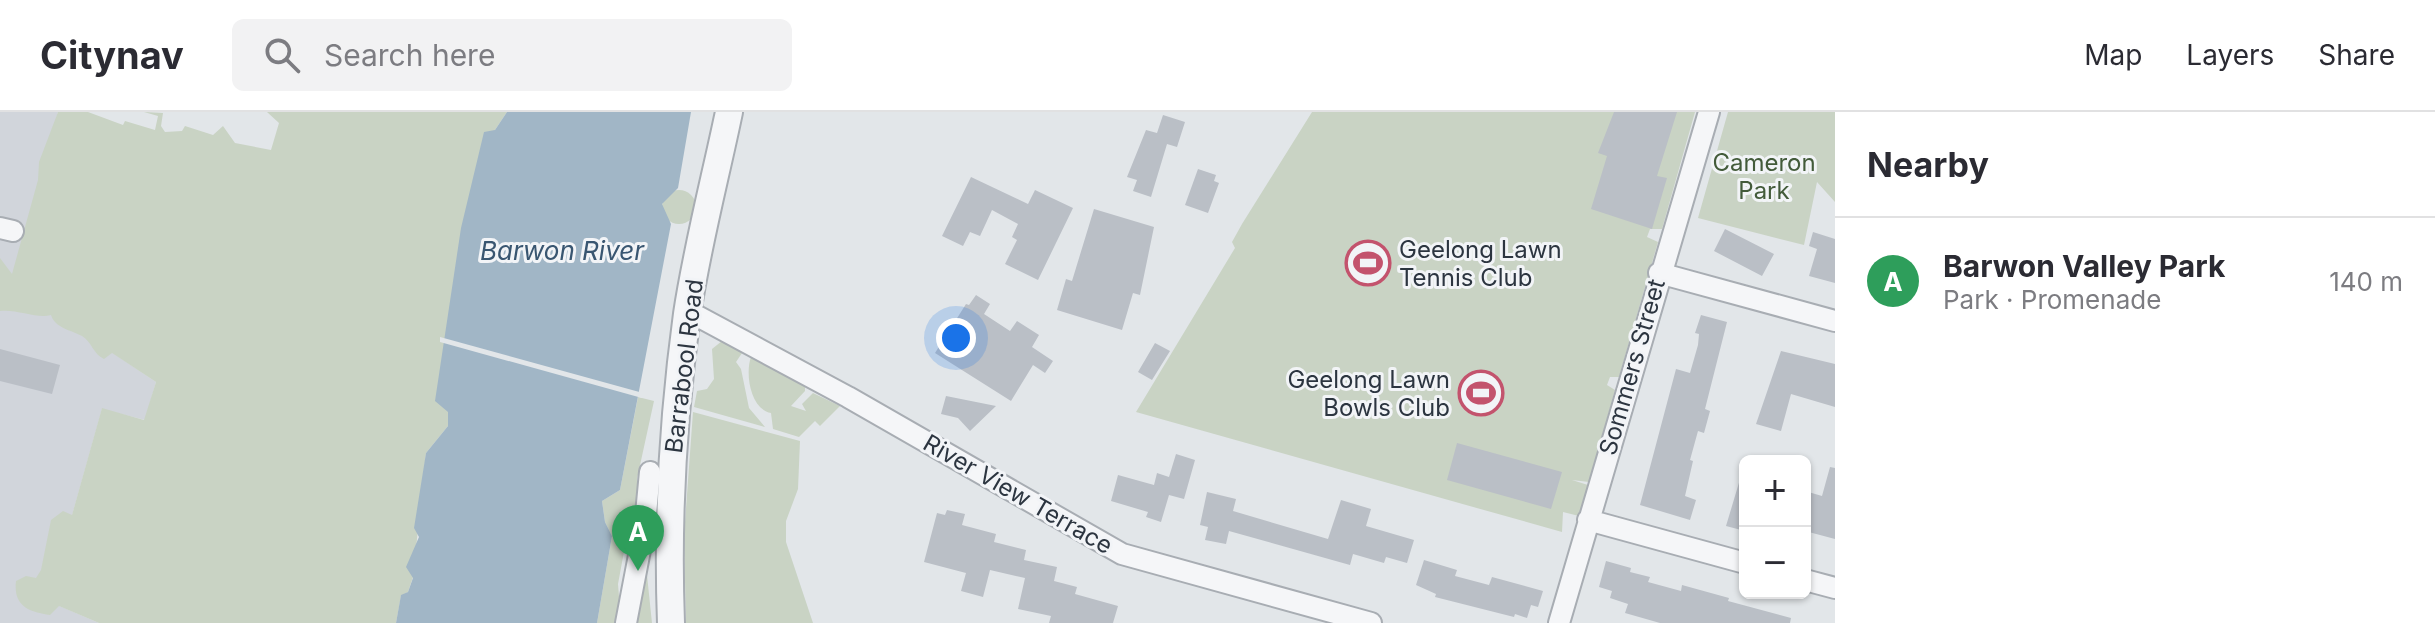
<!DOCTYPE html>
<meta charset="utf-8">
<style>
body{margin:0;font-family:Inter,sans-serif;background:#f2f2f3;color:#2b2b33}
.controls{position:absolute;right:24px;bottom:24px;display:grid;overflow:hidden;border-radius:12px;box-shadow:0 2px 6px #0004}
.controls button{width:72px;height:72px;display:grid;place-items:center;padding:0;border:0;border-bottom:2px solid #e1e1e2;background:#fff;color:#2b2b33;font:40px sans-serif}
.you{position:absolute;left:956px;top:226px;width:28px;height:28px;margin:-20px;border:6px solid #fff;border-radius:50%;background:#1a73e8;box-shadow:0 0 0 12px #1a73e833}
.badge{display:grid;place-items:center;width:52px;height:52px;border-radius:50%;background:#db2777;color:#fff;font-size:26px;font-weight:700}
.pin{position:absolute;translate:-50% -66px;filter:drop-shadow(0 2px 4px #0008)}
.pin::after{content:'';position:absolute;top:42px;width:28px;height:24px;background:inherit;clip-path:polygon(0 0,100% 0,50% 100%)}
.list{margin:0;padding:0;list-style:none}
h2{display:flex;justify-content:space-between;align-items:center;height:104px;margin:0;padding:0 32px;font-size:34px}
h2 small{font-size:26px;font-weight:400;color:#7c7c81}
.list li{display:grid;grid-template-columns:52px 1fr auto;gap:24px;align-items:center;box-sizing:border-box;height:128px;padding:0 32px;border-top:2px solid #e1e1e2}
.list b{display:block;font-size:30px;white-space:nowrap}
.list p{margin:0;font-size:26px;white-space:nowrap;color:#7c7c81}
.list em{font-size:26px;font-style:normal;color:#7c7c81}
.icon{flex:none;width:44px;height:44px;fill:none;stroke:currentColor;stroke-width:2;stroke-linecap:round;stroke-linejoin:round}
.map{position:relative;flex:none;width:1835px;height:511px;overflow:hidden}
header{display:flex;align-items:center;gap:48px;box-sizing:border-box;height:112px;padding:0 40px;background:#fff;border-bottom:2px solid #e1e1e2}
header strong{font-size:38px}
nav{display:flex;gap:44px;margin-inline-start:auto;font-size:28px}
.search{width:560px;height:72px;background:#f2f2f3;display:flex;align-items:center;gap:20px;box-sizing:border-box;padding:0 28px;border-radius:12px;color:#7c7c81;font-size:30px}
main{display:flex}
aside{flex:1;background:#fff}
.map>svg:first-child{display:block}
.built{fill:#d1d5db}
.green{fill:#c9d3c4;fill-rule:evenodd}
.water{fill:#a1b6c6}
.pier{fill:#e2e6e9}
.building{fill:#babfc6}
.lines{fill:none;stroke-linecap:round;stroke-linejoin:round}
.minor-casing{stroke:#a8adb3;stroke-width:24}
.tertiary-casing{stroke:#a8adb3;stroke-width:30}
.minor{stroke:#f5f6f8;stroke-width:20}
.tertiary{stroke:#f5f6f8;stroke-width:26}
.labels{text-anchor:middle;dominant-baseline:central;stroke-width:6;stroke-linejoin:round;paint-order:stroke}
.park-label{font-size:24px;fill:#435b3a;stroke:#f2f4f7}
.poi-label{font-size:24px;fill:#2c3540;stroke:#f2f4f7;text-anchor:start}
.street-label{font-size:24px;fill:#2c3540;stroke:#f2f4f7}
.water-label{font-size:26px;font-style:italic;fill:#395671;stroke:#f2f4f7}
</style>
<header>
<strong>Citynav</strong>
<div class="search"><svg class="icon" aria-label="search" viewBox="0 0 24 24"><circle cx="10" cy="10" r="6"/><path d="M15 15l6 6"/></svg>Search here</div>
<nav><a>Map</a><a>Layers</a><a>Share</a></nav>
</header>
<main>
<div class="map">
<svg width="1835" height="511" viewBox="0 0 1835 511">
<rect width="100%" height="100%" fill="#e2e6e9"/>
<path class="built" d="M 0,0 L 58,0 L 5,191 L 59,205 L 156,270 L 145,308 L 102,297 L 48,489 L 99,511 L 0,511 Z"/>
<path class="green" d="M 58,0 L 88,0 L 123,13 L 125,9 L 155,18 L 158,4 L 144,0 L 163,1 L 161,14 L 165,20 L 182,19 L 185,14 L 213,23 L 223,14 L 235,31 L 271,38 L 279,11 L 267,0 L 507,0 L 495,18 L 448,314 L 426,341 L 413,465 L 408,480 L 401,484 L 396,511 L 99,511 L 59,494 L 50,503 C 29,500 13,494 16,469 L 26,464 L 36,466 L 41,458 L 51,408 L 63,399 L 72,403 L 102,296 L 144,308 L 156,270 L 112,241 L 104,247 C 93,242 92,230 82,224 C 71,218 55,216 51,203 C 37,207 17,197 0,199 L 0,146 L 12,162 L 38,68 L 39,50 Z
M 1312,0 L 1695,0 L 1662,117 L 1650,117 L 1647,125 L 1658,130 L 1619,265 L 1610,265 L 1607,273 L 1615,278 L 1589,370 L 1572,368 L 1588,373 L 1579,404 L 1563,400 L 1562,420 L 1136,300 L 1235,136 L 1232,130 L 1242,112 Z
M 1728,0 L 1835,0 L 1835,90 L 1817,70 L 1804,133 L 1698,106 Z
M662 95a17 17 0 1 1 34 0a17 17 0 1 1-34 0Z
M 722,229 L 738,235 L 742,241 L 736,250 L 741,257 L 749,296 L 765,315 L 694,295 L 697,279 L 707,277 L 714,267 L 712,237 Z
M 751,245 L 805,272 L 805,279 L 791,294 L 806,299 L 802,292 L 813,281 L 840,294 L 820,314 L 815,309 L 799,325 L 773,317 L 771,301 C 750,297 745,261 751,245 Z
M 638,285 L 654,289 L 637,367 L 652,511 L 597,511 L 612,424 L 605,410 L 602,389 L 620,378 ZM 637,416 L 620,497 L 618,472 L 628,418 Z
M 693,300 L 800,329 L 798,377 L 786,409 L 786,430 L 813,511 L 686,511 L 684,424 Z"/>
<path class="water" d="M 507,0 L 691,0 L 678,76 L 662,92 L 671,112 L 620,378 L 602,389 L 605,410 L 612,424 L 597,511 L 396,511 L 401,483 L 408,480 L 413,466 L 406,455 L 419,425 L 414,416 L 426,341 L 448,314 L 448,300 L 435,289 L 461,116 L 484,20 L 495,18 Z"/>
<path class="pier" d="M 440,225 L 643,281 L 642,286 L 440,230 Z"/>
<path class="building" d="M 1614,0 L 1677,0 L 1657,64 L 1667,66 L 1652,117 L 1591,97 L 1607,44 L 1598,41 Z
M 1163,3 L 1185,10 L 1177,35 L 1167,32 L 1151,85 L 1133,79 L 1137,68 L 1127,65 L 1146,18 L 1157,21 Z
M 1198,57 L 1216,63 L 1214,69 L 1219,71 L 1208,101 L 1185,93 Z
M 971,65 L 1028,92 L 1035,78 L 1073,96 L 1038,168 L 1005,152 L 1017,128 L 1012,125 L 1018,112 L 992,98 L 980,124 L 970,120 L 963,134 L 942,124 Z
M 1094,97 L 1154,115 L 1140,183 L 1133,181 L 1122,218 L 1057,198 L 1066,167 L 1072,169 Z
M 1725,117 L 1774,142 L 1762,164 L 1714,139 Z
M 1813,120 L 1835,127 L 1835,171 L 1809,164 L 1817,137 L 1809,134 Z
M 976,183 L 990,192 L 984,202 L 1010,219 L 1017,209 L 1039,223 L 1032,235 L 1053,249 L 1045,261 L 1033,253 L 1011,289 L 935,241 L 966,192 L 969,193 Z
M 1701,203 L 1727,210 L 1705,297 L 1710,299 L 1704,321 L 1698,319 L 1690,348 L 1693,349 L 1685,384 L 1696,388 L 1690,408 L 1640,393 L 1676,257 L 1690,261 L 1698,233 L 1699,222 L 1695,221 Z
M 1155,231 L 1170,239 L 1152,268 L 1138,260 Z
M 0,237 L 60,253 L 52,282 L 0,269 Z
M 1781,239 L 1835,252 L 1835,295 L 1791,282 L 1781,319 L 1756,312 Z
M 946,284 L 996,294 L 970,319 L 958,306 L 941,302 Z
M 1457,331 L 1562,360 L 1551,397 L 1447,368 Z
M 1176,342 L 1195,348 L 1184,387 L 1169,383 L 1161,410 L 1146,405 L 1148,400 L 1111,389 L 1118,363 L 1154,373 L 1157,361 L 1169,365 Z
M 1830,355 L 1835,356 L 1835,427 L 1805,419 L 1805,379 L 1822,384 Z
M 1741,364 L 1745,364 L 1745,419 L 1726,414 Z
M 1207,380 L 1236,387 L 1233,399 L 1328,427 L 1341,388 L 1371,397 L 1366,414 L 1414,428 L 1407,451 L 1386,445 L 1384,451 L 1353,442 L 1350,453 L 1229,419 L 1226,432 L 1205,428 L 1208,415 L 1200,413 Z
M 947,398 L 965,402 L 962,413 L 996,422 L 994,430 L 1026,438 L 1024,448 L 1057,455 L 1054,469 L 1077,475 L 1075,482 L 1118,494 L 1113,511 L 1049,511 L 1051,504 L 1018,497 L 1025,466 L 990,458 L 983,485 L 961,479 L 966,461 L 924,450 L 937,401 L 945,403 Z
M 1424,448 L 1457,458 L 1455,464 L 1489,473 L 1492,465 L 1543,479 L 1538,495 L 1531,493 L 1527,506 L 1515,502 L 1514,505 L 1435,485 L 1436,482 L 1416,473 Z
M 1606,449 L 1631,456 L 1630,460 L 1650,465 L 1648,470 L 1681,479 L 1682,473 L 1729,486 L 1728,489 L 1791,506 L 1790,511 L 1660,511 L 1625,501 L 1628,492 L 1610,486 L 1612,479 L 1599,475 Z"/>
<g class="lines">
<g class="minor-casing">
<path id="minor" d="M 0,116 L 13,119
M 1659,161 L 1835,209
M 688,199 L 848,285 L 1122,442 L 1371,511
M 1588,408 L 1745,451
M 1805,468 L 1835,476
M 626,511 L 645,412 L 650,360
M 1559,511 L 1709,0"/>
</g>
<g class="tertiary-casing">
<path id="tertiary" d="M 671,511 C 667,407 673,305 687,202 C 697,135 715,67 729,0"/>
</g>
<use href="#minor" class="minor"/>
<use href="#tertiary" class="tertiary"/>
</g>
<defs>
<g id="stadium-ring" transform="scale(2.3)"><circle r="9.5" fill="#f2f4f7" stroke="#c3536d" stroke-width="1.5"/><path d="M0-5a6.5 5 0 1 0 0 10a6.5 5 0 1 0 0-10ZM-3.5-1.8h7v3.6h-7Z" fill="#c3536d"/></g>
</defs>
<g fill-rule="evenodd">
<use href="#stadium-ring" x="1368" y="151"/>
<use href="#stadium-ring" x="1481" y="281"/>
</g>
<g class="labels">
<g class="park-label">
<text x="1764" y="50">Cameron<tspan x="1764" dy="28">Park</tspan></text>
</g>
<g class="poi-label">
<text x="1399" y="137">Geelong Lawn<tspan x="1399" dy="28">Tennis Club</tspan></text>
<text x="1450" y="267" text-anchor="end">Geelong Lawn<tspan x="1450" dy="28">Bowls Club</tspan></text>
</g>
<g class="street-label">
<text transform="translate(684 254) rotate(-83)">Barrabool Road</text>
<text transform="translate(1632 255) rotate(-74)">Sommers Street</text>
<text transform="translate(1018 382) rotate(30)">River View Terrace</text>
</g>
<g class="water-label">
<text x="562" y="138">Barwon River</text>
</g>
</g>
</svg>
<div class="controls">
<button>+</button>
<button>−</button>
</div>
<div class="you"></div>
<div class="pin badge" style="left:638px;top:459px;background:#2e9e5b">A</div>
</div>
<aside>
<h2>Nearby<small></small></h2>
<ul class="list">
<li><span class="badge" style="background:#2e9e5b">A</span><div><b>Barwon Valley Park</b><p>Park · Promenade</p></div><em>140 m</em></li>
</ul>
</aside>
</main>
